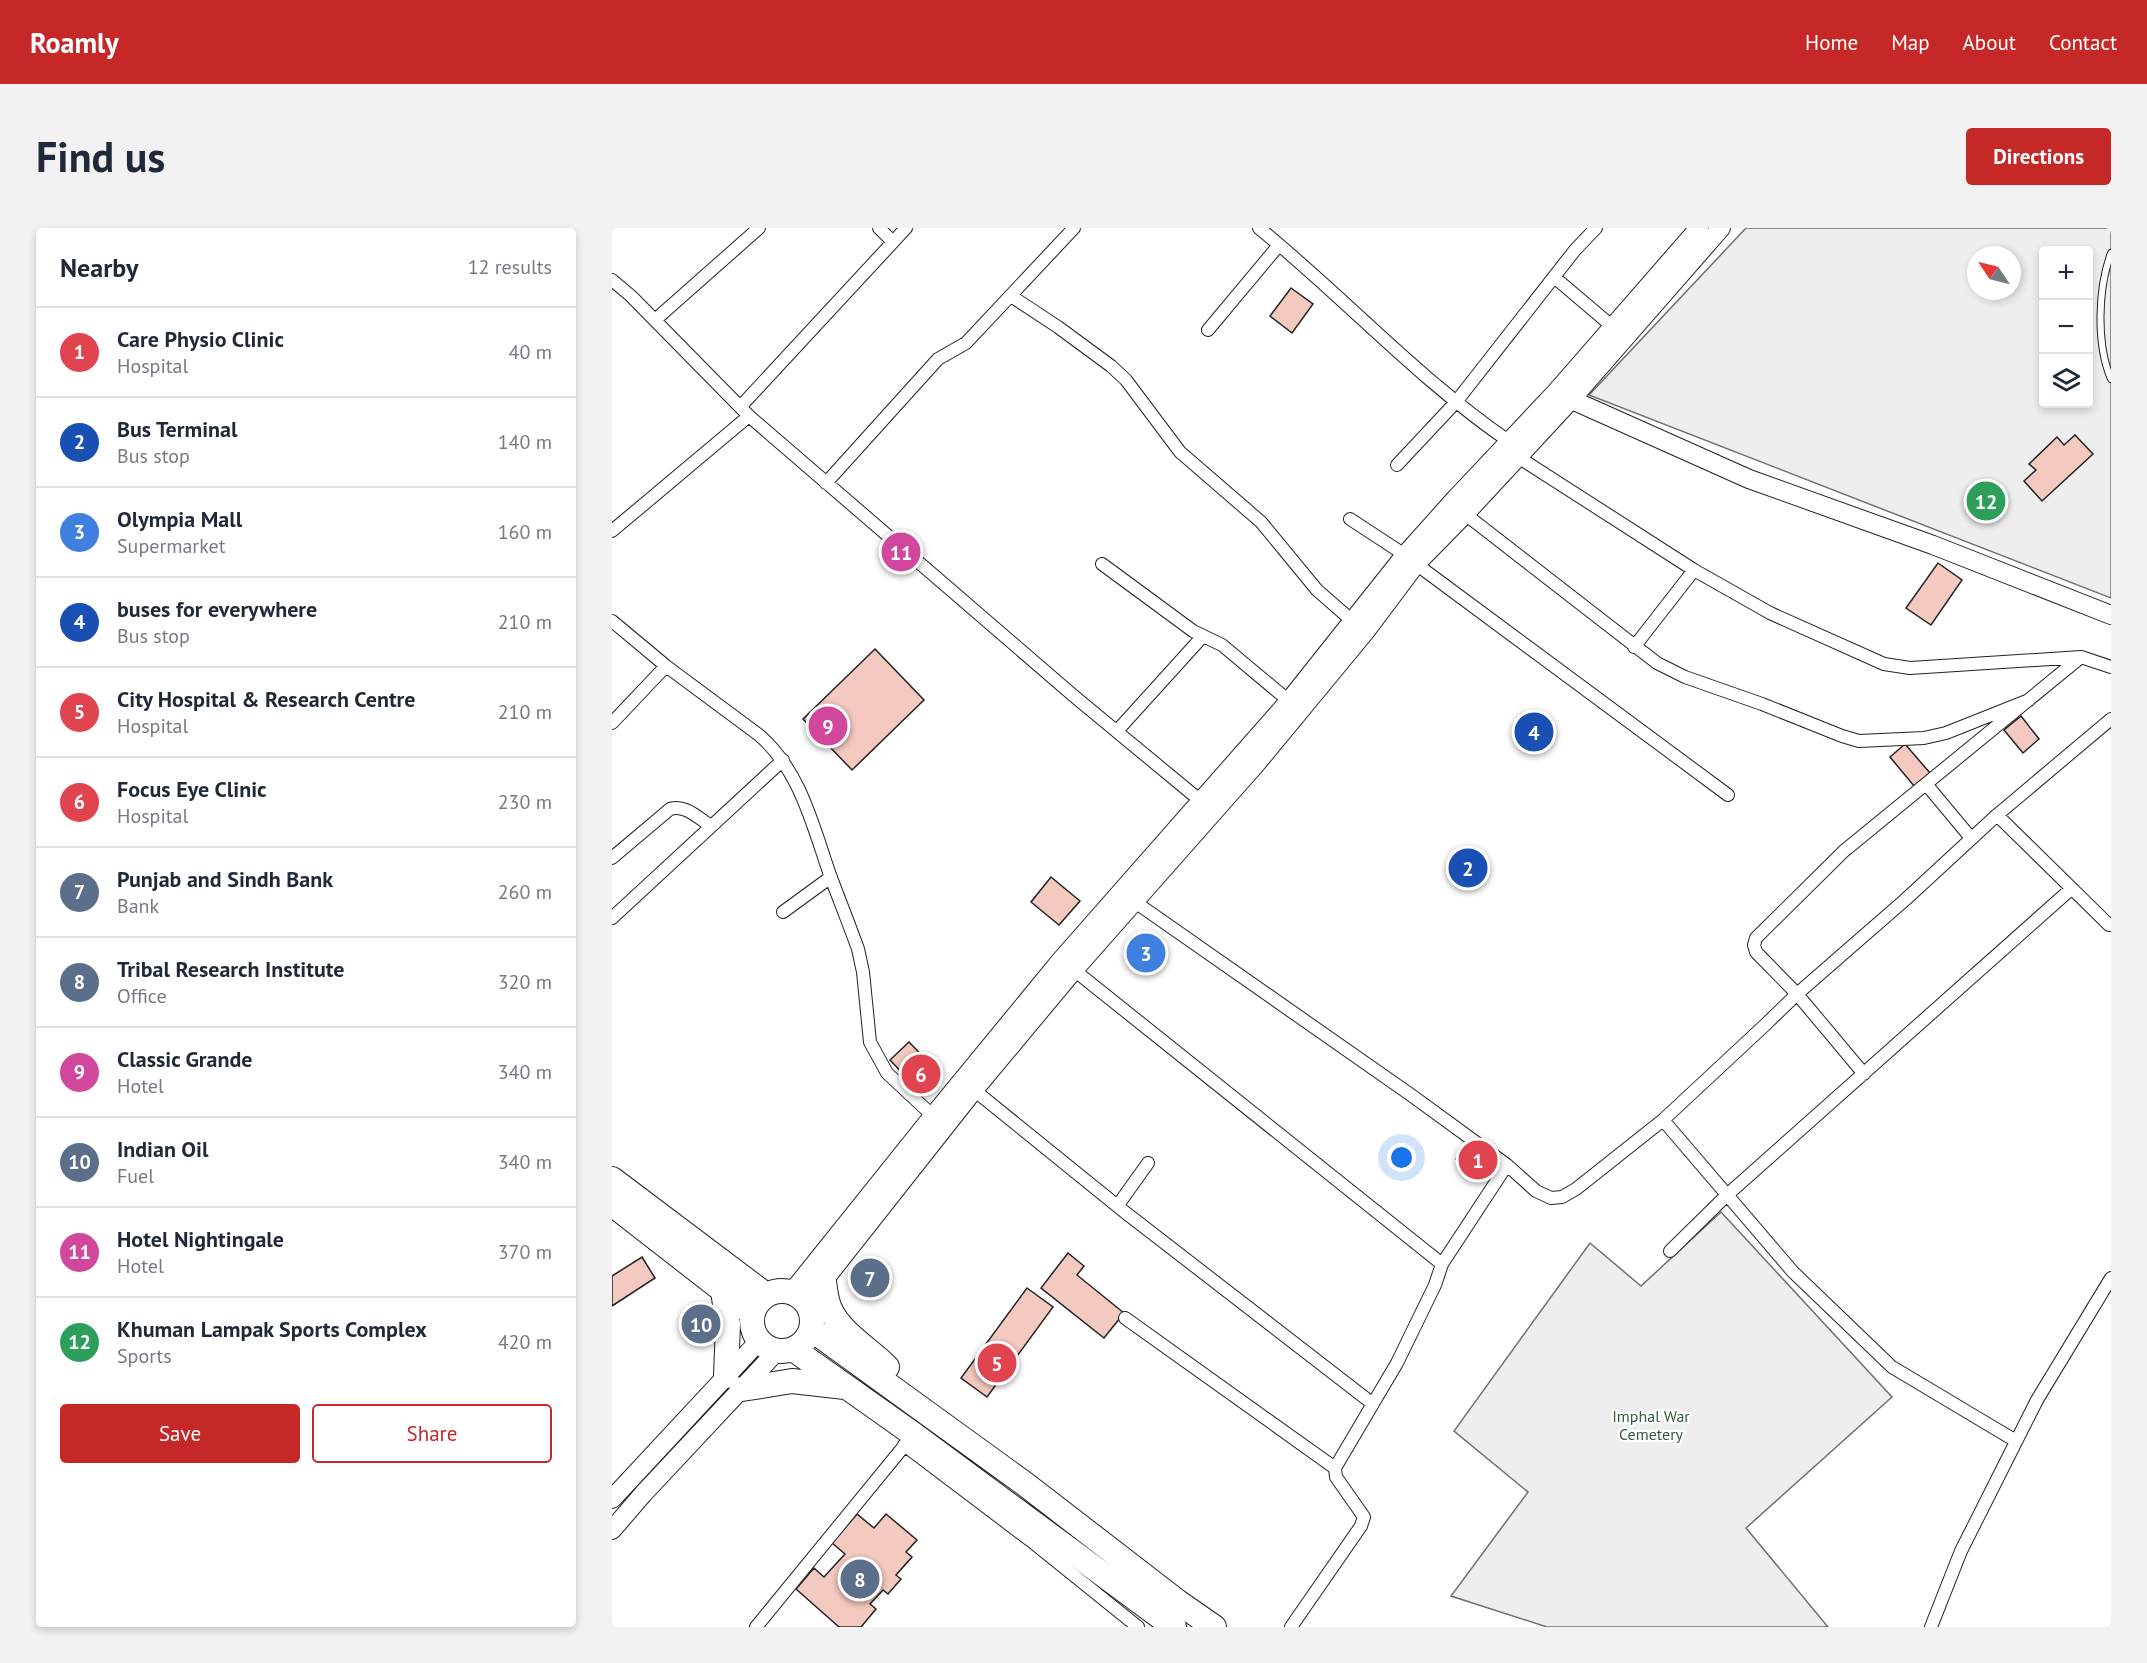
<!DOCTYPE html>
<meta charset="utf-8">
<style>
body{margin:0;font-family:"PT Sans",sans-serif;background:#f2f2f3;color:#1f2937}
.controls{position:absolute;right:18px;top:18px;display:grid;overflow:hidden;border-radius:6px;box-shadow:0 3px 9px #0003}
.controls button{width:54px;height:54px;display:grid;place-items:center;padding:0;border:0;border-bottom:2px solid #e0e1e3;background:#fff;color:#1f2937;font:30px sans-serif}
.compass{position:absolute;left:1355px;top:18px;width:54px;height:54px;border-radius:50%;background:#fff;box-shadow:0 3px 9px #0003;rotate:305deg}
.you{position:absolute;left:790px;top:930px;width:21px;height:21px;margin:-15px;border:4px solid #fff;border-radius:50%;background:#1a73e8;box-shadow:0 0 0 9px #1a73e833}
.badge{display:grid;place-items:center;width:39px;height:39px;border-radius:50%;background:#c62828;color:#fff;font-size:20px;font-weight:700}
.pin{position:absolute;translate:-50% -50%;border:3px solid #fff;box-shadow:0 2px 6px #0006}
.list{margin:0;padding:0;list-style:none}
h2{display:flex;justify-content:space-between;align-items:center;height:78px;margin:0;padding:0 24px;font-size:26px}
h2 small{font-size:20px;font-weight:400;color:#747a83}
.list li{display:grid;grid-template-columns:39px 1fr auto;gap:18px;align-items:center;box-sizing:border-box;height:90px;padding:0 24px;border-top:2px solid #e0e1e3}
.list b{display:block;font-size:22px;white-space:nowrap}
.list p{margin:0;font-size:20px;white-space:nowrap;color:#747a83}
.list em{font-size:20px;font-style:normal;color:#747a83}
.actions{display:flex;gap:12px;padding:18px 24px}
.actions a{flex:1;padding:14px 0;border:2px solid #c62828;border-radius:6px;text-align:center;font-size:21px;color:#c62828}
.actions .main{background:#c62828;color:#fff}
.icon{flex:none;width:33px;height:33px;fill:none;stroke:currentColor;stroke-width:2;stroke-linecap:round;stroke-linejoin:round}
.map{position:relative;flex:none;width:1499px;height:1399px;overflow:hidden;border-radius:6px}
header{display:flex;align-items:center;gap:36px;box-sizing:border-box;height:84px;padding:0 30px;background:#c62828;color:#fff}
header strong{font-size:28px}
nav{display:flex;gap:33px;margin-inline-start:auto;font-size:21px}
.intro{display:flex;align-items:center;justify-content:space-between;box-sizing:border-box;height:144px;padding:0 36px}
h1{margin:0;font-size:42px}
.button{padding:15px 27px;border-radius:6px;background:#c62828;color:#fff;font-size:21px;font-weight:700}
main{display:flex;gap:36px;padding:0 36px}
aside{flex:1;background:#fff;border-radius:6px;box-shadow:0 3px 9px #0003}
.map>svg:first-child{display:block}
.green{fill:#eee;stroke:#6f6f6f;stroke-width:1.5;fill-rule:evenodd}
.building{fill:#f3c9c0;stroke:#222;stroke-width:1.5}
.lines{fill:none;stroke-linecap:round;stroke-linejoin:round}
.lane-casing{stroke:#222;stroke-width:8}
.street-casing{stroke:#222;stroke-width:14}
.secondary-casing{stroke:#222;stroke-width:20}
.highway-casing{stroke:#222;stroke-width:26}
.lane{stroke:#fff;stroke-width:6}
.street{stroke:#fff;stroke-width:12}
.secondary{stroke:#fff;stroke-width:18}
.highway{stroke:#fff;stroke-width:24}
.labels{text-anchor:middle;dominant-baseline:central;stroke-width:4.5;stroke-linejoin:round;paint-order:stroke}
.park-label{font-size:16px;fill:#2f5e38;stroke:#fff}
</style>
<header>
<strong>Roamly</strong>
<nav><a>Home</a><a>Map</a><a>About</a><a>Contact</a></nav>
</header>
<div class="intro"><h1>Find us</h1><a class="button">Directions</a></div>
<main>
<aside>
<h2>Nearby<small>12 results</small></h2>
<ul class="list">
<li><span class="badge" style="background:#e0444e">1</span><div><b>Care Physio Clinic</b><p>Hospital</p></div><em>40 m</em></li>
<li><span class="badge" style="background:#1a4fb4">2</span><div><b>Bus Terminal</b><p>Bus stop</p></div><em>140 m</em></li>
<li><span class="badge" style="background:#3f7fe0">3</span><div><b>Olympia Mall</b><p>Supermarket</p></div><em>160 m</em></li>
<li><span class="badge" style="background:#1a4fb4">4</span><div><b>buses for everywhere</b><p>Bus stop</p></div><em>210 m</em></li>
<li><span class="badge" style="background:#e0444e">5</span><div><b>City Hospital &amp; Research Centre</b><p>Hospital</p></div><em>210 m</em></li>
<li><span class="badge" style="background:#e0444e">6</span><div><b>Focus Eye Clinic</b><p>Hospital</p></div><em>230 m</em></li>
<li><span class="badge" style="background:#5c6f8a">7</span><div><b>Punjab and Sindh Bank</b><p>Bank</p></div><em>260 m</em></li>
<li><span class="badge" style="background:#5c6f8a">8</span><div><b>Tribal Research Institute</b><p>Office</p></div><em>320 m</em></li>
<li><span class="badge" style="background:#d1479c">9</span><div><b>Classic Grande</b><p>Hotel</p></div><em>340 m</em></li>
<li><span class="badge" style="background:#5c6f8a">10</span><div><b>Indian Oil</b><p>Fuel</p></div><em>340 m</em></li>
<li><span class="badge" style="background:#d1479c">11</span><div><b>Hotel Nightingale</b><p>Hotel</p></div><em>370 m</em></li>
<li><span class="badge" style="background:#2e9e5b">12</span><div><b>Khuman Lampak Sports Complex</b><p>Sports</p></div><em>420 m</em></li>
</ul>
<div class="actions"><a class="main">Save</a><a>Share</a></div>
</aside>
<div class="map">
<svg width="1499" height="1399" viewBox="0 0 1499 1399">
<rect width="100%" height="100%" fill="#fff"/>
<path class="green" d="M 1134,0 L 1499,0 L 1499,370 L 977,167 ZM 1432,22 L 1476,22 L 1476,176 L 1432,176 ZM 1364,27 L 1400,27 L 1400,63 L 1364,63 Z
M 1109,984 L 1280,1169 L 1134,1300 L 1216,1399 L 935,1399 L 839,1368 L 916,1264 L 842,1203 L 978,1015 L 1029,1058 Z"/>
<path class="building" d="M 679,60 L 701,76 L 680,105 L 658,88 Z
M 1463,207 L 1481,226 L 1430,273 L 1412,253 L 1424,242 L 1417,236 L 1445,209 L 1452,217 Z
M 1326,335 L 1350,352 L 1319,397 L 1294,380 Z
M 263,421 L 312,472 L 240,542 L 191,491 Z
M 1409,488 L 1427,511 L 1411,525 L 1392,502 Z
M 1293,516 L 1318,545 L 1302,558 L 1278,529 Z
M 439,649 L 468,673 L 447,697 L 419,674 Z
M 297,814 L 329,847 L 310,866 L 278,832 Z
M 857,911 L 884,933 L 874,951 L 844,931 Z
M 456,1025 L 472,1038 L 465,1047 L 512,1085 L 492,1110 L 429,1060 Z
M 30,1029 L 43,1050 L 0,1078 L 0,1048 Z
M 415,1060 L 441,1079 L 375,1169 L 349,1150 Z
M 245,1286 L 262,1300 L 274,1286 L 305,1312 L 294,1324 L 300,1329 L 284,1347 L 289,1351 L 276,1366 L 271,1362 L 258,1376 L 264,1381 L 249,1399 L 227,1399 L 184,1361 L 202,1340 L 212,1349 L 233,1326 L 220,1315 Z"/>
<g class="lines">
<g class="lane-casing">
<path id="lane" d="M 1499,25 C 1486,60 1484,116 1499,151"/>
</g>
<g class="street-casing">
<path id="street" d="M 267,0 L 281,14
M 647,0 C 732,69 807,152 898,214
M 942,49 L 1001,99
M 0,52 L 19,68 L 137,188 L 463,469 L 590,574
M 399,68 L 446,99 L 499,138 L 514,152 L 568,224 L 649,294 L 705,362 L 745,397
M 43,92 L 147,0
M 596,102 L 667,17
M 129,178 L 294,0
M 906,229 L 1082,342 L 1158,385 L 1272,436 L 1298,440 L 1469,429 L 1499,439
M 785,237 L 844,174 L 963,22 L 984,0
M 214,255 L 326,131 L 354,115 L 462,0
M 853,286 L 1045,435 L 1073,449 L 1150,476 L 1230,508 L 1247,513 L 1312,510 L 1334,505 L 1417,472
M 738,291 L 793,327
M 0,303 L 137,188
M 490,336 L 581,403 L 610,417 L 677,473
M 804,336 L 1116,567
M 0,393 L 54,438 L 147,507 C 188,542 201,598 218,647 C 227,671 237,696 246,721 L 251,744 L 258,814 L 275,845 L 321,888
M 1022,419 L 1082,342
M 0,495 L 54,438
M 505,503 L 591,408
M 1314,556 L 1359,610
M 1385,587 L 1497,697
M 0,630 L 58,581 C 73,576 86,590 99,598
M 523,674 L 799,867 L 895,937 L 924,963 L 939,970 L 950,969 L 964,961 L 1051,892 L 1153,797 L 1185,766 L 1294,671 L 1385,587 L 1499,491
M 171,684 L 219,649
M 0,690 L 171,532
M 462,742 L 830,1036
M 1252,846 L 1185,766 L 1144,724 L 1142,717 L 1144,710 L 1232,623 L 1469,429
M 362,862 L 514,985 L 761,1176
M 1051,892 L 1181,1044 L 1280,1139 L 1404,1213
M 506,977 L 536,935
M 1058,1023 L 1115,967 L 1459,661
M 513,1090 L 723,1240
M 292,1217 L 423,1316 L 526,1399
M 144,1399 L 297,1212
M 679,1399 L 749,1298 L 752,1289 L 724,1249 L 723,1240 L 785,1135 L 823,1057 L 830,1036 L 895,937
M 1319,1399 L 1349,1323 L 1425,1172 L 1499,1050"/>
</g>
<g class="secondary-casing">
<path id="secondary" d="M 949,167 L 1137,251 L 1321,317 L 1499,387
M 180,1064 L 321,888 L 449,732 L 677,473 L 793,327 L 844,270 L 944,164 L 1087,0
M 194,1075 L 362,862 L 462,742 L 644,536 L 753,404 L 804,336 L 853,286 L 957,174 L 1109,0
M 0,1271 L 147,1113
M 0,1302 L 31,1266 L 165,1123"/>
</g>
<g class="highway-casing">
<path id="highway" d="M 0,951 L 154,1067
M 0,976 L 140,1085
M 212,1053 C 213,1062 214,1072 218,1081 C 229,1105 257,1121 275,1139
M140 1093a30 30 0 1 1 60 0a30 30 0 1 1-60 0Z
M 111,1063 L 116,1096 L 114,1148
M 199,1101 L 413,1256 L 566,1374 L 602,1399
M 181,1121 L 301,1206 L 562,1399
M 130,1161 L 180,1153 L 233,1159"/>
</g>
<use href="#lane" class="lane"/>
<use href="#street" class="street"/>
<use href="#secondary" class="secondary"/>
<use href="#highway" class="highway"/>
</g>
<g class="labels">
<g class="park-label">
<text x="1039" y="1188">Imphal War<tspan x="1039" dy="18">Cemetery</tspan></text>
</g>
</g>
</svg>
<div class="controls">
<button>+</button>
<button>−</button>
<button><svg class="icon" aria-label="layers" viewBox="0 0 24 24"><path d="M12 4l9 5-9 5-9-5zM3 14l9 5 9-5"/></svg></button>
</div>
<svg class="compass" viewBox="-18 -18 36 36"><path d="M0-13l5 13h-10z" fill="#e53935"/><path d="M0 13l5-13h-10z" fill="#747a83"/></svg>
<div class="you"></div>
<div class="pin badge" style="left:866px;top:932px;background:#e0444e">1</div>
<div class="pin badge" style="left:856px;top:640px;background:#1a4fb4">2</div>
<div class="pin badge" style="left:534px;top:725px;background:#3f7fe0">3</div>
<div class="pin badge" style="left:922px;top:504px;background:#1a4fb4">4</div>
<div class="pin badge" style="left:385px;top:1135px;background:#e0444e">5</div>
<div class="pin badge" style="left:309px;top:846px;background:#e0444e">6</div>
<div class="pin badge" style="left:258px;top:1050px;background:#5c6f8a">7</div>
<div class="pin badge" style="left:248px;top:1351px;background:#5c6f8a">8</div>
<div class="pin badge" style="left:216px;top:498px;background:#d1479c">9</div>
<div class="pin badge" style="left:89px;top:1096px;background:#5c6f8a">10</div>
<div class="pin badge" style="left:289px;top:324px;background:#d1479c">11</div>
<div class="pin badge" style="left:1374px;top:273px;background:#2e9e5b">12</div>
</div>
</main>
